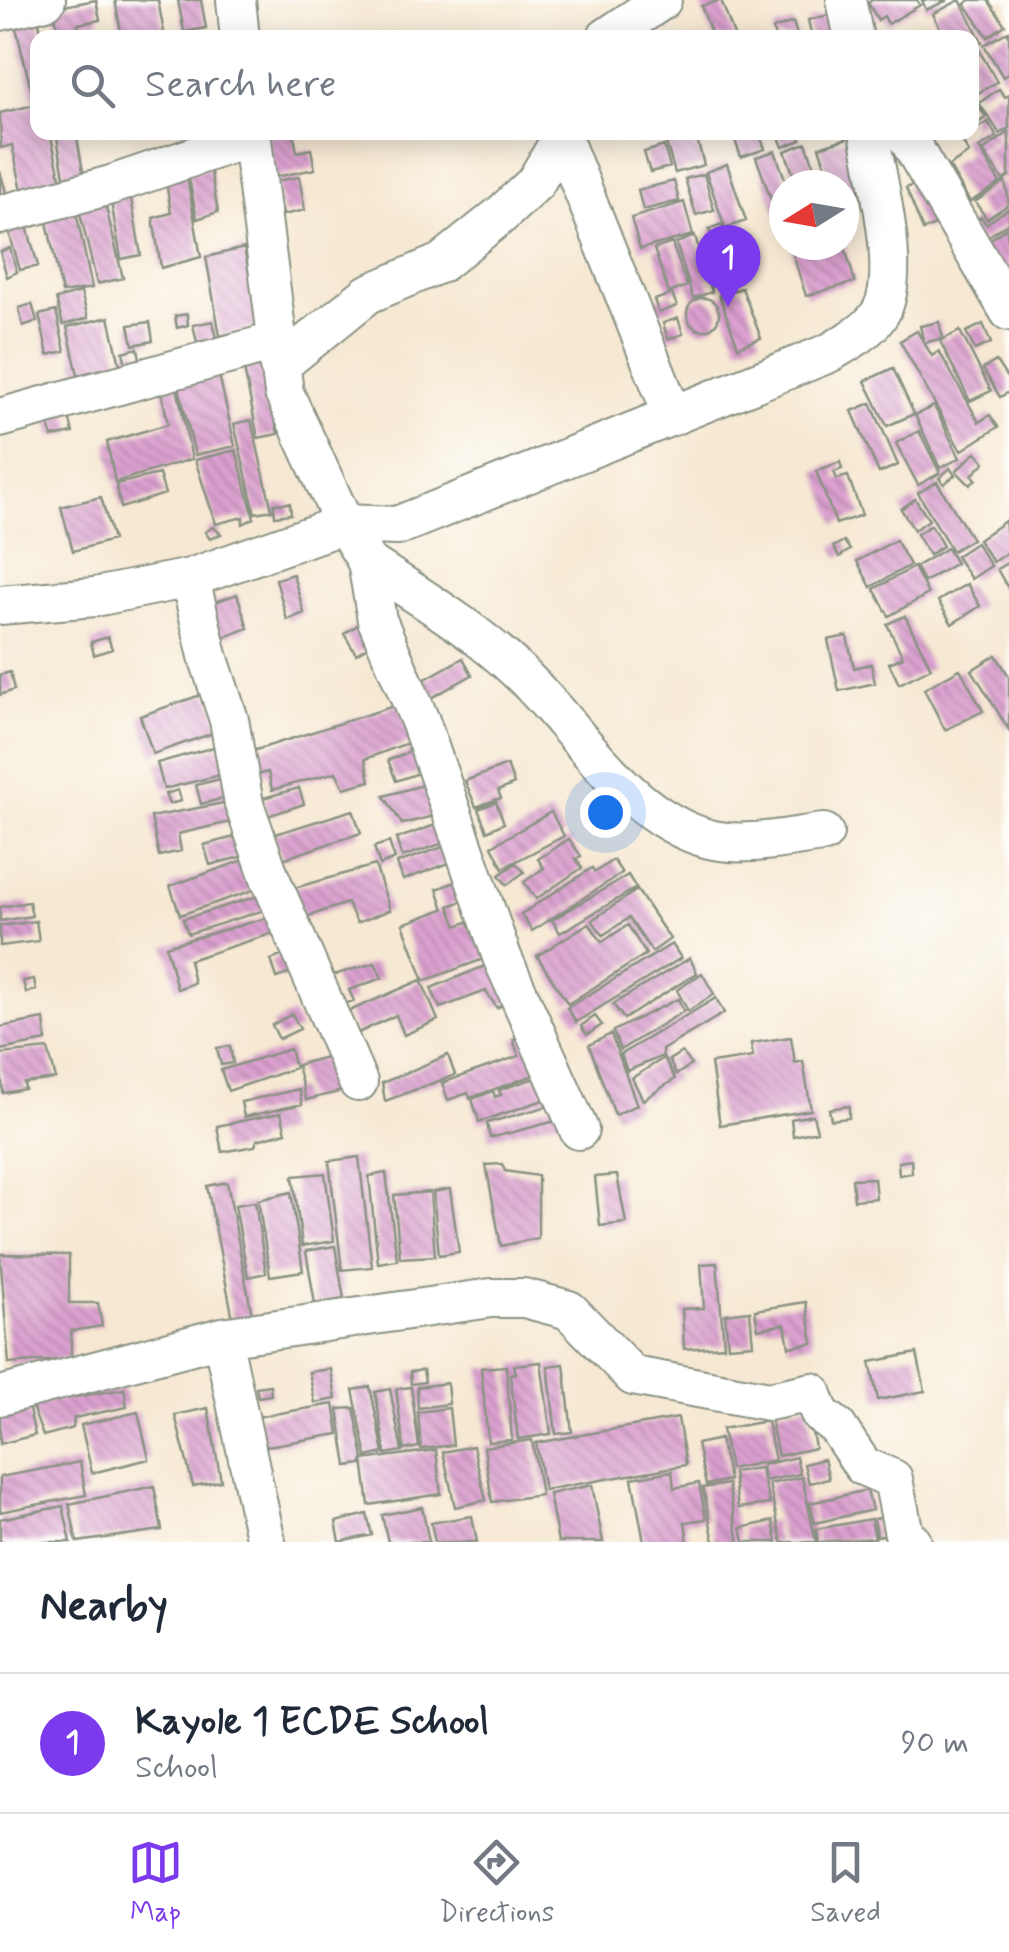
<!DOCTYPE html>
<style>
body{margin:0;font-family:Mynerve,sans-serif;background:#f6f6f7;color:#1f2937}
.compass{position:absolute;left:769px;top:170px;width:90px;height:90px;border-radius:50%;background:#fff;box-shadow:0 5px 25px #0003;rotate:259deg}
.you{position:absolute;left:605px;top:812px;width:35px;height:35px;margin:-25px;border:8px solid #fff;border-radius:50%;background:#1a73e8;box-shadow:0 0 0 15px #1a73e833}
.badge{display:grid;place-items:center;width:65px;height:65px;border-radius:50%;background:#7c3aed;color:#fff;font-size:32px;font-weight:700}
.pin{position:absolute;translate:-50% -82px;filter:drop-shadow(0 2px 5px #0008)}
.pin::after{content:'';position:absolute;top:52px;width:35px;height:30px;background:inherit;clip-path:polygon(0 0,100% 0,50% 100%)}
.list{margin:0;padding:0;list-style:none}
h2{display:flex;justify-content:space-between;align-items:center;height:130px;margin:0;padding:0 40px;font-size:42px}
h2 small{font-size:32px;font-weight:400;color:#747a83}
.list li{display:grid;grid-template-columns:65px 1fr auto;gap:30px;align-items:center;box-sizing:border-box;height:140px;padding:0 40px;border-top:2px solid #e0e1e3}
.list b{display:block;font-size:38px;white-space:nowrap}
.list p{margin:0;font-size:32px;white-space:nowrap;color:#747a83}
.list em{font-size:32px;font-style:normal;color:#747a83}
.icon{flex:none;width:55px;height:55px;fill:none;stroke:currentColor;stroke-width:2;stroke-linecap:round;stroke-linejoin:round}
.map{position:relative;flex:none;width:1009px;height:1542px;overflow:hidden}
.search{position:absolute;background:#fff;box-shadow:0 5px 25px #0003;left:30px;right:30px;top:30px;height:110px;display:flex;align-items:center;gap:25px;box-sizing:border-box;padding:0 35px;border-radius:20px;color:#747a83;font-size:38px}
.sheet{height:270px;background:#fff}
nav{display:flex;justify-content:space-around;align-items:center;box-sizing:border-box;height:140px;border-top:2px solid #e0e1e3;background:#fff;font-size:28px;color:#747a83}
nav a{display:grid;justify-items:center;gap:5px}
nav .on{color:#7c3aed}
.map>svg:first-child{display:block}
.building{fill:url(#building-back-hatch)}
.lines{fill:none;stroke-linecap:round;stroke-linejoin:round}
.street-casing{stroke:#8a9283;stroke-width:42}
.street{stroke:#fff;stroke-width:38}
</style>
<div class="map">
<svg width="1009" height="1542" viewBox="0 0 1009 1542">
<defs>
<pattern id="building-back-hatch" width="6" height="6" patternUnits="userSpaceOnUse" patternTransform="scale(2.5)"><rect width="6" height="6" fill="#dca1d0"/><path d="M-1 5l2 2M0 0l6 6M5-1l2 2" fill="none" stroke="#b284aa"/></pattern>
</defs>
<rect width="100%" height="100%" fill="#fdfcf7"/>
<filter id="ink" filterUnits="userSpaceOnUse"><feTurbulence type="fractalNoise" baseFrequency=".01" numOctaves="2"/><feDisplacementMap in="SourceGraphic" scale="20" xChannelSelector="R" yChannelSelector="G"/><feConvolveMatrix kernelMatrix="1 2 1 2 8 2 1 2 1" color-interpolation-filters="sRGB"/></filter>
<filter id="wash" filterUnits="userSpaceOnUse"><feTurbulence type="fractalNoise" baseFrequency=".0048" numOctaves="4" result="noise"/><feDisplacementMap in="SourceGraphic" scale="40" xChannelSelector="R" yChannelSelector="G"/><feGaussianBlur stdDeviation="2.25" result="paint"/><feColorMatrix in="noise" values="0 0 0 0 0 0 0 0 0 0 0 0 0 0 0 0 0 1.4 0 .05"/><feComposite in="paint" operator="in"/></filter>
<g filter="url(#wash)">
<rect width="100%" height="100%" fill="#f6e8d2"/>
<g id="blocks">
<path class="building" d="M 96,0 L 100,20 L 78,24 L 81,38 L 60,38 L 53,8 Z
M 115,0 L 158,0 L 165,38 L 122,38 Z
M 178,0 L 201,0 L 206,28 L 184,32 Z
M 721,0 L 735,38 L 713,38 L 701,6 Z
M 872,0 L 917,0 L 920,5 L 888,24 L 884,16 L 878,20 L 868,3 Z
M 922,0 L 948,0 L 926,10 Z
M 960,0 L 982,42 L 972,47 L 972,38 L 945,38 L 933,14 Z
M 970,0 L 988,0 L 1005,25 L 988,37 L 965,4 Z
M 36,10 L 41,31 L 55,28 L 57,38 L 38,38 L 38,101 L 34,102 L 13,15 Z
M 829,15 L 834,36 L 812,38 L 808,20 Z
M 793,22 L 798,38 L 775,38 L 773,29 Z
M 1009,31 L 1009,73 L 1003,77 L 984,45 Z
M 979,50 L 997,82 L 978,93 L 972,82 L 972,54 Z
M 999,89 L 1005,97 L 1009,95 L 1009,128 L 1000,134 L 979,103 Z
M 974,101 L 986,117 L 972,128 L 972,103 Z
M 38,104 L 38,132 L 50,132 L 61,181 L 22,190 L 12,145 L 1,148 L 0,113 Z
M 988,122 L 997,137 L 979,148 L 1000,183 L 970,202 L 949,166 L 969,153 L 960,138 Z
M 56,132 L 76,132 L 85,183 L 65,182 Z
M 293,132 L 297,152 L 311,149 L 315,169 L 275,177 L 267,136 Z
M 663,132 L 695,132 L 704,165 L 675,173 Z
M 732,132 L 759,132 L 765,149 L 741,157 Z
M 777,132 L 798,132 L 801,140 L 783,147 Z
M 1009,132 L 1009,176 L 1003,180 L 983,151 Z
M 851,137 L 868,187 L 844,195 L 844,185 L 832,185 L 819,147 Z
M 806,143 L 821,185 L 797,185 L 785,151 Z
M 664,146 L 670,167 L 650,172 L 644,152 Z
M 775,151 L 787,185 L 784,213 L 777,216 L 756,157 Z
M 727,164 L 746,221 L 725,228 L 706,172 Z
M 210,167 L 218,212 L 197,219 L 188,173 Z
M 0,171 L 8,199 L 0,201 Z
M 186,172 L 201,257 L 161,268 L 153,218 L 171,213 L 165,175 Z
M 704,174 L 714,210 L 696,215 L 685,179 Z
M 299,177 L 305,210 L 283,215 L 276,181 Z
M 674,181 L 679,201 L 643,210 L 638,190 Z
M 923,181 L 940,223 L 923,230 L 906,188 Z
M 1005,181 L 1009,204 L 987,219 L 975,202 Z
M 130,192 L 141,255 L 121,259 L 110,196 Z
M 104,199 L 123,278 L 97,284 L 78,205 Z
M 684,202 L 693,235 L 640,249 L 631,218 Z
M 75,207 L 92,288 L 62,293 L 45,212 Z
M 1009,208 L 1009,222 L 979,243 L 968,226 L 981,217 L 986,224 Z
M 25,219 L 38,266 L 20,270 L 7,225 Z
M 722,224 L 724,233 L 712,237 L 709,229 Z
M 1007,227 L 1009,268 L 999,275 L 979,248 Z
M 695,236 L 712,292 L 693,298 L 676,243 Z
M 672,243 L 687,286 L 669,293 L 654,249 Z
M 790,245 L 844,245 L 855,282 L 806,296 Z
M 10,248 L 17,272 L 7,277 L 0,252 Z
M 244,248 L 260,327 L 220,336 L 206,257 Z
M 742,288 L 761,338 L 738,347 L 719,295 Z
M 81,292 L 88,318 L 63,325 L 56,299 Z
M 672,294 L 677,306 L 659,313 L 654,300 Z
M687 314a16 16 0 1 1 32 0a16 16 0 1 1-32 0Z
M 32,304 L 37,321 L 23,326 L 19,308 Z
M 56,311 L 65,351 L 48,355 L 39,315 Z
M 187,314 L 188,325 L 177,328 L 175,316 Z
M 109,317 L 120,365 L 78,375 L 67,327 Z
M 678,318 L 683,334 L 668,339 L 663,323 Z
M 213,321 L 217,339 L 197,342 L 193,325 Z
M 150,322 L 153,341 L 133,345 L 129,325 Z
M 939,322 L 943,338 L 924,343 L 920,326 Z
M 983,324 L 991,343 L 975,350 L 966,332 Z
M 917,331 L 932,356 L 939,351 L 979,422 L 990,415 L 998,427 L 961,451 L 900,341 Z
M 960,331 L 991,391 L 970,401 L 940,341 Z
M 138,348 L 140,359 L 126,364 L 123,352 Z
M 262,355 L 278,434 L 258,438 L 242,359 Z
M 996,361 L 1009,381 L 1009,392 L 1000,397 L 983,369 Z
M 893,368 L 914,414 L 887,426 L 865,381 Z
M 218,370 L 235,446 L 195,455 L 177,379 Z
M 176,382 L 192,459 L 115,482 L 107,442 L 168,424 L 161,388 Z
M 871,403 L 898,465 L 879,473 L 852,411 Z
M 934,406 L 960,458 L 940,468 L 915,415 Z
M 68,412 L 73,433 L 52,437 L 47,417 Z
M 251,420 L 272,510 L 255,513 L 234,424 Z
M 919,431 L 940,473 L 918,485 L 896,443 Z
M 236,450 L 254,518 L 243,524 L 243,517 L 216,524 L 195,460 Z
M 976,452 L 985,462 L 972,475 L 976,479 L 970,485 L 956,471 Z
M 840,462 L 842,469 L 834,472 L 837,479 L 848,476 L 862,515 L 836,524 L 816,471 Z
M 950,468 L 955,475 L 944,484 L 939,478 Z
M 159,474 L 165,494 L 121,508 L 116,484 Z
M 937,482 L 972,539 L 952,551 L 918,493 Z
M 101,497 L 113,540 L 73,551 L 61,507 Z
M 915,499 L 929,520 L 914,530 L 901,509 Z
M 290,503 L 291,514 L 275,516 L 274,504 Z
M 1005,521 L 1009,551 L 993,562 L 978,540 Z
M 931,525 L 943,546 L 929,555 L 917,534 Z
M 213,527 L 221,534 L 210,539 L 205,532 Z
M 896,540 L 910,565 L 871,587 L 857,561 Z
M 844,541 L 850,550 L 839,557 L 833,547 Z
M 976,543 L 991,566 L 971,579 L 956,556 Z
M 947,548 L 956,563 L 924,582 L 915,567 Z
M 1009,562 L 1009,590 L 997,569 Z
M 914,567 L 928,594 L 889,616 L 874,589 Z
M 293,574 L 304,613 L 287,620 L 276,579 Z
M 967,584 L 980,606 L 952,624 L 938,601 Z
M 237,594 L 248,628 L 218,640 L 204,606 Z
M 905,616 L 931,668 L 899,684 L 889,663 L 903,657 L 887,624 Z
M 359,624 L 369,646 L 356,654 L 344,634 Z
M 847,636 L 854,668 L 871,664 L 875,683 L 839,691 L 828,640 Z
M 108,637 L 112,649 L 94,655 L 91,642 Z
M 996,655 L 1009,676 L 1009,730 L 972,670 Z
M 463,658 L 472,675 L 431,698 L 422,681 Z
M 960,669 L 983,711 L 945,730 L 924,689 Z
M 10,672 L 14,690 L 0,695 L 0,675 Z
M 209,692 L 222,730 L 153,754 L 140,716 Z
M 400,704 L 413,741 L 365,759 L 370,781 L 344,788 L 336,772 L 272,790 L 268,772 L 252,776 L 243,754 Z
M 221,745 L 228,773 L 164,789 L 157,763 Z
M 417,749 L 425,771 L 396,781 L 388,760 Z
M 507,765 L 514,784 L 498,791 L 501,798 L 476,807 L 465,781 Z
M 232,776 L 237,795 L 201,804 L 196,785 Z
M 433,782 L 442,814 L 402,824 L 384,796 Z
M 299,788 L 304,804 L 268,816 L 263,798 Z
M 178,790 L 181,801 L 169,804 L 165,794 Z
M 239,800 L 243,819 L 178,834 L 181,851 L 159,856 L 151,817 Z
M 496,802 L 504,823 L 487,831 L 478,809 Z
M 353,810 L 361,833 L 283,859 L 272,835 Z
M 551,812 L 564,836 L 503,868 L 492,846 Z
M 449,820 L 456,839 L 402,857 L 396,839 Z
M 242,835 L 248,855 L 210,865 L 204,845 Z
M 569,839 L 581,856 L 576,859 L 582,868 L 536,899 L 524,882 L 544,868 L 538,859 Z
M 389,842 L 395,859 L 380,865 L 374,847 Z
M 457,842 L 463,858 L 403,880 L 397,863 Z
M 247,859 L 257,889 L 180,915 L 170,886 Z
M 613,860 L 622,873 L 532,931 L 521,914 L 592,868 L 595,872 Z
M 516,863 L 524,872 L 507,885 L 499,875 Z
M 375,865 L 390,910 L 357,923 L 347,903 L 303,918 L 294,888 Z
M 628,875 L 636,888 L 560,933 L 552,920 Z
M 470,876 L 478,895 L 449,906 L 457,926 L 486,915 L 500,953 L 424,981 L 403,924 L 444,909 L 437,889 Z
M 637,890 L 670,939 L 652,952 L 629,918 L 603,935 L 592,920 Z
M 264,894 L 268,909 L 188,934 L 183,919 Z
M 29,902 L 32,916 L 0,921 L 0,907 Z
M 270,917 L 277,932 L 189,960 L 194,983 L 177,989 L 166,946 Z
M 36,921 L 39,941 L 0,946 L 0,926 Z
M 589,923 L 602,942 L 628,925 L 646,954 L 568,1004 L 537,956 Z
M 672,944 L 681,958 L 576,1022 L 567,1008 Z
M 293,951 L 299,970 L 277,978 L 271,960 Z
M 690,958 L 697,973 L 624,1019 L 613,1004 Z
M 497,961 L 516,997 L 497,1008 L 486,991 L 440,1008 L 431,988 Z
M 375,963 L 382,978 L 349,990 L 354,1001 L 342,1004 L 333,975 Z
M 702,973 L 714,994 L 688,1011 L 677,990 Z
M 34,979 L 36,990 L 26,993 L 23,981 Z
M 421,980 L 438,1020 L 404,1035 L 396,1015 L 356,1034 L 347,1012 Z
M 716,998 L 724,1013 L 662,1050 L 663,1056 L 627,1071 L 621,1054 Z
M 678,999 L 684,1011 L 620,1050 L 613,1031 Z
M 292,1014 L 300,1029 L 279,1039 L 272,1025 Z
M 595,1016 L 602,1025 L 587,1035 L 581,1026 Z
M 44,1019 L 46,1041 L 0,1050 L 0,1027 Z
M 534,1032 L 548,1070 L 470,1098 L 468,1093 L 448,1100 L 442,1083 L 519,1056 L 513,1039 Z
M 611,1034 L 637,1105 L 615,1115 L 589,1045 Z
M 791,1037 L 795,1063 L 803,1061 L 811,1110 L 720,1125 L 711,1063 L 753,1057 L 751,1043 Z
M 230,1046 L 233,1063 L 221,1065 L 217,1048 Z
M 48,1049 L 56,1079 L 24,1083 L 25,1089 L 3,1093 L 0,1054 Z
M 290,1049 L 295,1068 L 228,1091 L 221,1070 Z
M 682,1052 L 691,1065 L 676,1075 L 669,1060 Z
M 337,1054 L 346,1090 L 306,1100 L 297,1065 Z
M 448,1055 L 455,1075 L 385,1101 L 382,1083 Z
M 664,1058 L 675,1079 L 643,1100 L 632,1078 Z
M 550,1073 L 558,1095 L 479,1122 L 472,1099 L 493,1091 L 495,1097 L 501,1095 L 499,1090 Z
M 299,1089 L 302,1104 L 244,1117 L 241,1102 Z
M 559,1103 L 563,1119 L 490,1138 L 487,1123 Z
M 849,1106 L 849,1118 L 831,1120 L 829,1109 Z
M 281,1113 L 286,1132 L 257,1140 L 255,1146 L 222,1152 L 217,1126 Z
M 813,1115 L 817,1131 L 793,1136 L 791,1119 Z
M 359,1157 L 372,1267 L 342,1270 L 329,1161 Z
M 911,1160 L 912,1173 L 899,1175 L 898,1162 Z
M 502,1164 L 505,1171 L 538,1176 L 538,1238 L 501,1246 L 486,1165 Z
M 325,1173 L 334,1241 L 302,1246 L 293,1176 Z
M 386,1173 L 397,1260 L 378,1263 L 369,1176 Z
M 617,1175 L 626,1223 L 600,1226 L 595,1177 Z
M 874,1178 L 876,1198 L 854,1200 L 852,1179 Z
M 227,1182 L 252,1315 L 233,1319 L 207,1186 Z
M 450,1189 L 459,1252 L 439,1255 L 433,1192 Z
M 291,1192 L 303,1271 L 270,1276 L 258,1200 Z
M 430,1192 L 435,1256 L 400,1258 L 394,1195 Z
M 255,1202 L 266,1273 L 248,1277 L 235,1205 Z
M 335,1246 L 344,1299 L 315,1304 L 306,1251 Z
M 0,1254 L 69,1255 L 69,1303 L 98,1303 L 102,1326 L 71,1331 L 71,1359 L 9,1364 Z
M 717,1263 L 724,1346 L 684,1349 L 682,1309 L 704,1308 L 701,1264 Z
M 806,1302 L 813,1343 L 789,1347 L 785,1324 L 758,1329 L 755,1310 Z
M 750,1311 L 753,1344 L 728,1346 L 725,1314 Z
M 917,1353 L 925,1391 L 878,1400 L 870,1362 Z
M 541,1362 L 551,1434 L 518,1439 L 510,1374 L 516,1373 L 514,1365 Z
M 564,1364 L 572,1432 L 556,1434 L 548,1366 Z
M 506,1366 L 512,1440 L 488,1442 L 481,1368 Z
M 331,1369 L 336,1399 L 315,1403 L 309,1372 Z
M 423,1370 L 425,1382 L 411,1384 L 410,1372 Z
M 447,1383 L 449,1404 L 418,1408 L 417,1387 Z
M 270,1385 L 271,1395 L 258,1397 L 256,1387 Z
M 370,1387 L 384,1453 L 367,1457 L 353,1390 Z
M 411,1387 L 419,1447 L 404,1450 L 396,1389 Z
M 124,1389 L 127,1407 L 74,1418 L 73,1428 L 43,1436 L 31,1404 Z
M 390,1389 L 402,1451 L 386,1454 L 375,1392 Z
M 26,1397 L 35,1435 L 0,1444 L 0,1404 Z
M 334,1404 L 339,1434 L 261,1447 L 256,1417 Z
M 807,1405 L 815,1448 L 778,1456 L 769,1412 Z
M 208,1408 L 221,1481 L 193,1486 L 175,1415 Z
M 354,1408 L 364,1458 L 361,1464 L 347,1466 L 338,1409 Z
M 449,1408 L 453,1445 L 421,1449 L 418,1412 Z
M 138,1412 L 149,1459 L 92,1473 L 81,1425 Z
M 678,1418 L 686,1465 L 544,1490 L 536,1443 Z
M 767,1421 L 775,1460 L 730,1469 L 722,1429 Z
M 720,1439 L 729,1480 L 706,1485 L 697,1444 Z
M 532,1440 L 541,1495 L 492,1502 L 484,1447 Z
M 473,1446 L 486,1500 L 455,1507 L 443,1452 Z
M 436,1450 L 441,1494 L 369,1505 L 363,1460 Z
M 796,1457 L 800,1474 L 764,1481 L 762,1465 Z
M 824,1459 L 829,1479 L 809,1483 L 804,1464 Z
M 80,1462 L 86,1495 L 0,1512 L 0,1477 Z
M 760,1468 L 770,1504 L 738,1508 L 733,1472 Z
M 672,1471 L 674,1488 L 699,1483 L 706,1519 L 685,1522 L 688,1542 L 644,1542 L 632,1478 Z
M 802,1477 L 816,1542 L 782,1542 L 769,1484 Z
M 728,1484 L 739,1542 L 714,1542 L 703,1488 Z
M 592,1485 L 603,1542 L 558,1542 L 549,1494 Z
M 154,1486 L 162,1530 L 77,1542 L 69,1504 Z
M 867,1490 L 872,1510 L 815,1523 L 810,1503 Z
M 63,1506 L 71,1542 L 0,1542 L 0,1519 Z
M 422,1507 L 429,1542 L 388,1542 L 382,1515 Z
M 367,1514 L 372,1535 L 340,1542 L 336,1522 Z
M 472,1516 L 477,1542 L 435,1542 L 431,1523 Z
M 892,1516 L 895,1533 L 877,1536 L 874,1519 Z
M 871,1519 L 875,1538 L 818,1542 L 816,1529 Z
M 773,1521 L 777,1542 L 744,1542 L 741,1528 Z"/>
</g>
</g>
<g filter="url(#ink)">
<use href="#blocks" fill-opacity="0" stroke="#8a9283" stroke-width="2.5"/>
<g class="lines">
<g class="street-casing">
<path id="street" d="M 236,0 L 240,38
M 846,0 L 854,38
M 0,11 L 46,0
M 606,38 L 662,0
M 251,132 L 284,393 L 344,524 L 367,562 L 377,620 L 420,721 L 502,957 L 579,1130
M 904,132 L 1009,311
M 563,140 L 673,416
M 0,215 L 111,185 L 251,137
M 279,366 L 368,294 L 441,263 L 502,214 L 535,183 L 565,132
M 0,418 L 274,342
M 367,562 C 420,597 476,630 522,675 C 579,731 628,817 709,839 C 745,848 788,837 824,833
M 190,578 L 208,656 L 229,720 L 244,804 L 270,878 L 358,1082
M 0,605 L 95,597 L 190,578 L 344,524 L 397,526 L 829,353 C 847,342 866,333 878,316 C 905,280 876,176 869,132
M 222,1337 L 266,1542
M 0,1396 L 222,1337 L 491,1298 L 524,1298 L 569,1310 L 633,1376 L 769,1401 L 812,1392 L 820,1414 L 837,1427 L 863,1466 L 893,1479 L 904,1534 L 912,1542"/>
</g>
<use href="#street" class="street"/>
</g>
</g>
</svg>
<svg class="compass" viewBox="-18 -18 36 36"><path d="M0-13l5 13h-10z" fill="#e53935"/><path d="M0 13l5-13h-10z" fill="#747a83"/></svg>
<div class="you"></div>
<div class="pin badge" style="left:728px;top:307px">1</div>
<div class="search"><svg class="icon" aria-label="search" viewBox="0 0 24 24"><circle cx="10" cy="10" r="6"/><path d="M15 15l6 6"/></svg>Search here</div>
</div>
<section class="sheet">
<h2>Nearby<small></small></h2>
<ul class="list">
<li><span class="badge">1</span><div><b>Kayole 1 ECDE School</b><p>School</p></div><em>90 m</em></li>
</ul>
</section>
<nav>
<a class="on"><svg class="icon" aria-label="map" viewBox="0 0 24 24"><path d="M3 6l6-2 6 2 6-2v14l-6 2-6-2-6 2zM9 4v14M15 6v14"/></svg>Map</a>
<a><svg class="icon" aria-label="directions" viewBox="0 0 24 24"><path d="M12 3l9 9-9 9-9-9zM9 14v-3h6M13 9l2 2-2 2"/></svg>Directions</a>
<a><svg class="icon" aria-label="saved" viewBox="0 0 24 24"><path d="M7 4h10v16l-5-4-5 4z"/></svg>Saved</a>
</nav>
